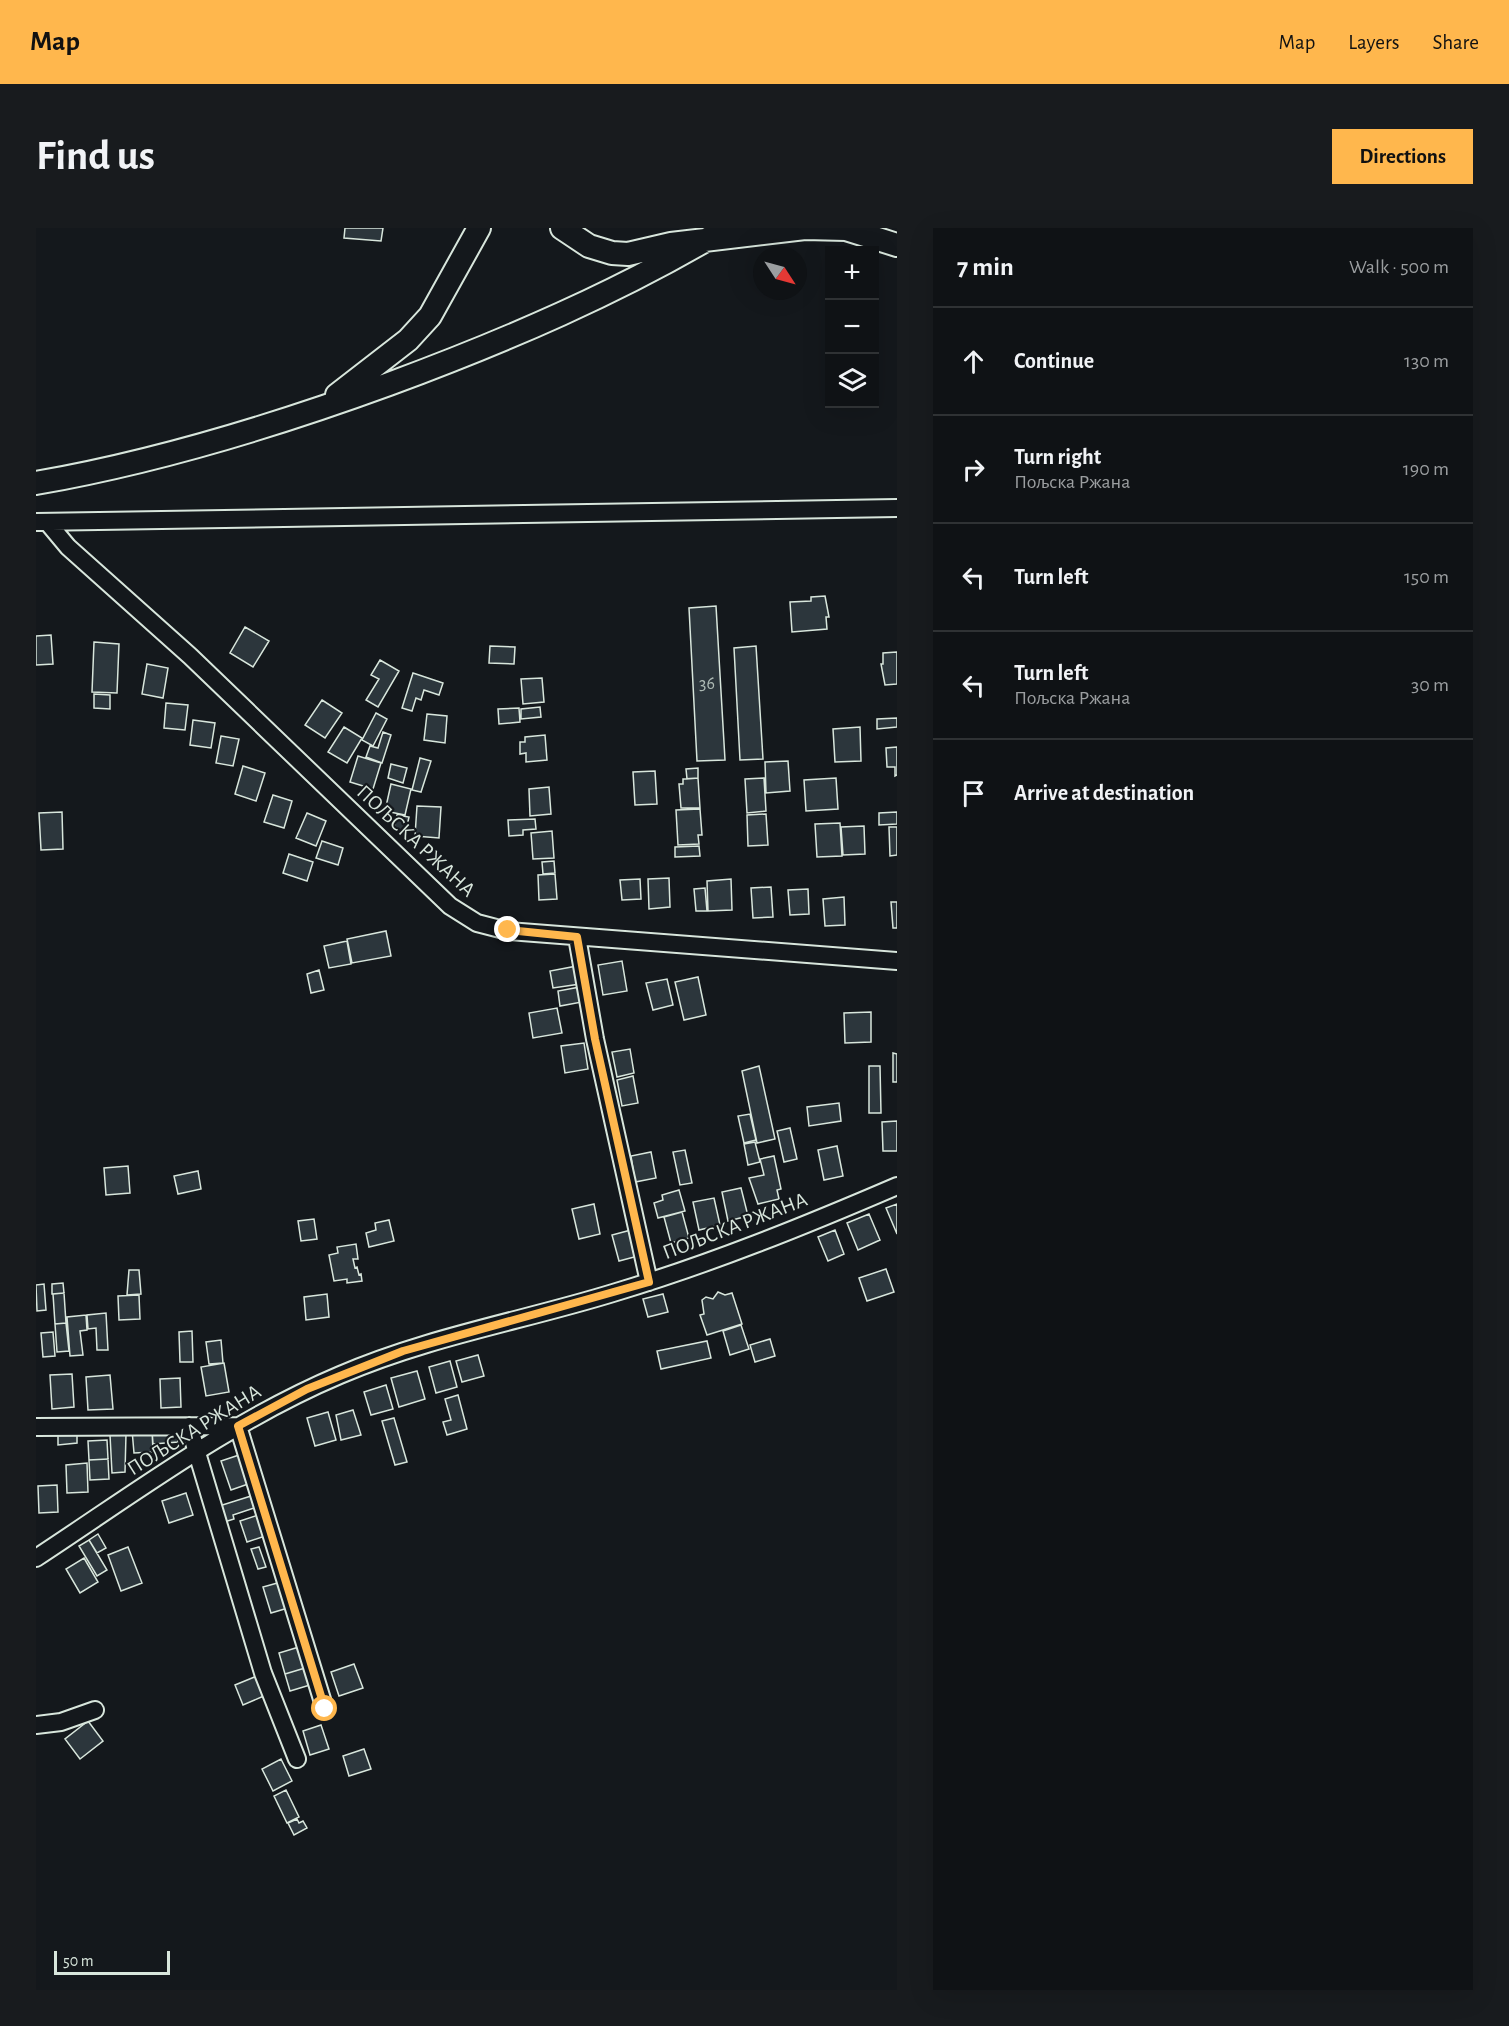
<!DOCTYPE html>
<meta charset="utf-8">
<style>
body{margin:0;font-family:"Alegreya Sans",sans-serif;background:#181b1e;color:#f1f3f6}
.controls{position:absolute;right:18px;top:18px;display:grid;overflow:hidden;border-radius:0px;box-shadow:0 6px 24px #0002}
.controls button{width:54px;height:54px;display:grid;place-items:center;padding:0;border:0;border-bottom:2px solid #2f3234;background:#0f1215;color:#f1f3f6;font:30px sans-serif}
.compass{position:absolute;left:717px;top:18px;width:54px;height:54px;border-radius:50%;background:#0f1215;box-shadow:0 6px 24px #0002;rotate:126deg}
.scale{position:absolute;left:18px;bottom:15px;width:116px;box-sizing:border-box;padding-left:6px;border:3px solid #d8e6dc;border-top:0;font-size:16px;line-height:21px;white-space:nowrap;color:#d8e6dc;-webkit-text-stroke:4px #14181c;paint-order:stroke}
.stop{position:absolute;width:18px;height:18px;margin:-14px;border:4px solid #ffb74d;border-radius:50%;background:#fff}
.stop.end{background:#ffb74d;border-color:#fff;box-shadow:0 2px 6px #0008}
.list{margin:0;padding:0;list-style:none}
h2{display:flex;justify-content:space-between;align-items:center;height:78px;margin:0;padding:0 24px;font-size:26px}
h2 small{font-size:20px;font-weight:400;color:#9b9ea0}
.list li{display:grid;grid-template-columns:39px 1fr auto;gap:18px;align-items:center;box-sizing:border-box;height:108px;padding:0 24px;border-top:2px solid #2f3234}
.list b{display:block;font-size:22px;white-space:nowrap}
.list p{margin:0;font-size:20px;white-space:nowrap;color:#9b9ea0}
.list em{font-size:20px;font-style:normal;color:#9b9ea0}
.icon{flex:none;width:33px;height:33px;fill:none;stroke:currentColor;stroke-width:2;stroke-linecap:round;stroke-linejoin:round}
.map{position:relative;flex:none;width:861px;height:1762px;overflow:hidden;border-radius:0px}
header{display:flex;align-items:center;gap:36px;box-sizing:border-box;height:84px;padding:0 30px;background:#ffb74d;color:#111}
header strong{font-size:28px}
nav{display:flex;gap:33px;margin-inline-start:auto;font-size:21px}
.intro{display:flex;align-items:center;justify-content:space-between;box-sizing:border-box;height:144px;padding:0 36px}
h1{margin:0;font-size:42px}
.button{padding:15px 27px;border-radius:0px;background:#ffb74d;color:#111;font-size:21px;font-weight:700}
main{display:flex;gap:36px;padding:0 36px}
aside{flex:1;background:#0f1215;border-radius:0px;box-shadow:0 6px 24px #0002}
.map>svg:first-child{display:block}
.building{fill:#2c363c;stroke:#d8e6dc;stroke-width:1.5}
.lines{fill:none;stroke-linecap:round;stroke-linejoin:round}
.minor-casing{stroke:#d8e6dc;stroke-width:20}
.major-casing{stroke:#d8e6dc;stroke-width:26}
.minor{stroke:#14181c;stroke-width:16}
.major{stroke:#14181c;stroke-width:22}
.route{stroke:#ffb74d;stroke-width:8}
.labels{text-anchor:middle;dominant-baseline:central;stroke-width:4.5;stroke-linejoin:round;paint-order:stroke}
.number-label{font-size:18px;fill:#adbab4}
.street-label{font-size:21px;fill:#d8e6dc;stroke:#14181c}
</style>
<header>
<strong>Map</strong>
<nav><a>Map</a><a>Layers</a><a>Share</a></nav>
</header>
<div class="intro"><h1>Find us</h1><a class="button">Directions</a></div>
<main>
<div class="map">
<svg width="861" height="1762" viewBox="0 0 861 1762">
<rect width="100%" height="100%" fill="#14181c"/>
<path class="building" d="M 309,0 L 347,0 L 345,13 L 308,10 Z
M 789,368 L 793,389 L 790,389 L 791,401 L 756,404 L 754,374 L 775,373 L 775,369 Z
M 680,378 L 689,532 L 661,533 L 653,380 Z
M 209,399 L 233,413 L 217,439 L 194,425 Z
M 15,407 L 17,436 L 0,437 L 0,408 Z
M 58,414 L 83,416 L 81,465 L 56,464 Z
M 454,418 L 479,419 L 478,436 L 453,435 Z
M 720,418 L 727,531 L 704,532 L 698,420 Z
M 861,424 L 861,456 L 849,457 L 845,436 L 847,436 L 847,425 Z
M 344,432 L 363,443 L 342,479 L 330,472 L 343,451 L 335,447 Z
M 111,436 L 132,440 L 127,470 L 106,466 Z
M 377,445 L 407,455 L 403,467 L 388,462 L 385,472 L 380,470 L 376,483 L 366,480 Z
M 506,450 L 508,474 L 487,476 L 485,451 Z
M 58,466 L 74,467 L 74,481 L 58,480 Z
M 286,472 L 306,485 L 289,510 L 269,497 Z
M 130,475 L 152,477 L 149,502 L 128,500 Z
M 504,479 L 505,489 L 485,491 L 485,481 Z
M 483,480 L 484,494 L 463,496 L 462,481 Z
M 340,485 L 351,491 L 337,518 L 326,512 Z
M 391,486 L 411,488 L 409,515 L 388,512 Z
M 861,490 L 861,499 L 841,501 L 841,491 Z
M 157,492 L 179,495 L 175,520 L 154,517 Z
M 308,499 L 326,510 L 311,535 L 292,524 Z
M 824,499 L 825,533 L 799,534 L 797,501 Z
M 347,504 L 355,507 L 346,535 L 330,529 L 334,518 L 342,520 Z
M 509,507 L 511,532 L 490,534 L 490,525 L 484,526 L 484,514 L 489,514 L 489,509 Z
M 185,508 L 203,511 L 197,538 L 180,535 Z
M 861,519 L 861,547 L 859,548 L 859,539 L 851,539 L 850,520 Z
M 322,528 L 345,535 L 337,561 L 314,554 Z
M 384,530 L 395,533 L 385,564 L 376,562 Z
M 752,533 L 754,563 L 730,565 L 729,534 Z
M 355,536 L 371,540 L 367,555 L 352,550 Z
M 207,538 L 229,545 L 220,573 L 199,566 Z
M 662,540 L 662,550 L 651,551 L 650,541 Z
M 619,543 L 621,576 L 599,577 L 597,544 Z
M 662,550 L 664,580 L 645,580 L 643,556 L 647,556 L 647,551 Z
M 728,550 L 730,583 L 711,585 L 709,551 Z
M 800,550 L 802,581 L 770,583 L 768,552 Z
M 355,556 L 375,561 L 369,587 L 349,583 Z
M 513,559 L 515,586 L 494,588 L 493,561 Z
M 237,567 L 256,573 L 248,600 L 228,594 Z
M 381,578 L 405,579 L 403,610 L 379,608 Z
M 664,581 L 666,607 L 662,607 L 663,616 L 642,617 L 640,582 Z
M 26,584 L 27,621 L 5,622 L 3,585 Z
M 861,584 L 861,596 L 843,597 L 843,585 Z
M 271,585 L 290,593 L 280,618 L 260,610 Z
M 730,586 L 732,617 L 712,618 L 711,587 Z
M 361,587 L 373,589 L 369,607 L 358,600 Z
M 499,591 L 500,601 L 487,602 L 487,607 L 473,608 L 472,592 Z
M 804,595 L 806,628 L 781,629 L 779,596 Z
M 828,598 L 829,626 L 807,627 L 805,599 Z
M 853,599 L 861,599 L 861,627 L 854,628 Z
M 516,603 L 518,630 L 497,631 L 495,605 Z
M 286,613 L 307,620 L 302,637 L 280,630 Z
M 663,618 L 664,628 L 639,629 L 639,619 Z
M 253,626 L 277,634 L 271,653 L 247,645 Z
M 518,633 L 519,645 L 507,646 L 506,634 Z
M 519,646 L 521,671 L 503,672 L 502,647 Z
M 633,650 L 634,679 L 613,681 L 612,651 Z
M 604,651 L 605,671 L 586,672 L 584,652 Z
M 695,651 L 696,682 L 672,683 L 671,653 Z
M 735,659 L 737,689 L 717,690 L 715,660 Z
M 669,660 L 671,683 L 660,683 L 658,661 Z
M 772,661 L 773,686 L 754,687 L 752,662 Z
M 808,669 L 809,697 L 789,698 L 787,671 Z
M 855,674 L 861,674 L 861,700 L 857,700 Z
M 350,703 L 355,728 L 316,735 L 311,711 Z
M 311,713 L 315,736 L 293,740 L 288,718 Z
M 586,733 L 591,763 L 567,767 L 562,737 Z
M 541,738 L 544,756 L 517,760 L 514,743 Z
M 283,742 L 288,762 L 275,765 L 271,746 Z
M 662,749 L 670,787 L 648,792 L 639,754 Z
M 631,751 L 637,777 L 617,782 L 610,755 Z
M 544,759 L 546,774 L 524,778 L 522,763 Z
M 521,780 L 526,805 L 497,810 L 493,785 Z
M 835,784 L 835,814 L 809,815 L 808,785 Z
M 548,815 L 552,841 L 529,845 L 525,818 Z
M 594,821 L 598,845 L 581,849 L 576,824 Z
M 857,825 L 861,826 L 861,854 L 857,854 Z
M 723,838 L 739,911 L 721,915 L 706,843 Z
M 833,838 L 844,838 L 845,885 L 833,885 Z
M 597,848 L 602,875 L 586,878 L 581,852 Z
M 803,875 L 805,893 L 773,898 L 771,879 Z
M 714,886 L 720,912 L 708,915 L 702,888 Z
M 861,893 L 861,923 L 847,923 L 846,894 Z
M 754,900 L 761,931 L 748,934 L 741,903 Z
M 719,914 L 724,934 L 712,937 L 708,916 Z
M 801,918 L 807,948 L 788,952 L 782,922 Z
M 649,922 L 656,955 L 644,957 L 637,924 Z
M 615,924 L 620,950 L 599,954 L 595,928 Z
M 738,928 L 745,961 L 741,962 L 743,971 L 722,976 L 713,950 L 728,947 L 724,931 Z
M 92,938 L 94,965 L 70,967 L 68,940 Z
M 162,943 L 165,961 L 142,966 L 138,948 Z
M 705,960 L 712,988 L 692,993 L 686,964 Z
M 643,962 L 649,983 L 622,990 L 618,975 L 627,972 L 626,967 Z
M 678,970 L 684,997 L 663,1002 L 657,974 Z
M 558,976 L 564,1006 L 543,1011 L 536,981 Z
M 861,976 L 861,1006 L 850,980 Z
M 646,984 L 653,1010 L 635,1015 L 628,989 Z
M 833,986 L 844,1012 L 822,1022 L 811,995 Z
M 278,991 L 281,1011 L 265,1013 L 262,993 Z
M 353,992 L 358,1013 L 333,1019 L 330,1005 L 340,1002 L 339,995 Z
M 595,1002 L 602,1028 L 583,1033 L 576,1007 Z
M 799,1002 L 808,1026 L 792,1033 L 782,1009 Z
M 320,1016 L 322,1031 L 317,1031 L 319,1040 L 321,1039 L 323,1047 L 325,1046 L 326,1053 L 311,1055 L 311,1051 L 298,1053 L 293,1027 L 302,1025 L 301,1019 Z
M 850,1041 L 858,1064 L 831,1073 L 823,1050 Z
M 93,1042 L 103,1042 L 105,1066 L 91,1067 Z
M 27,1055 L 28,1065 L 16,1066 L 16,1056 Z
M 8,1056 L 10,1082 L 1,1083 L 0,1057 Z
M 682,1064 L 689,1067 L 696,1065 L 706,1096 L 671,1107 L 664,1087 L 668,1086 L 666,1072 L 670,1069 L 677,1071 Z
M 28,1065 L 30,1095 L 19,1096 L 17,1066 Z
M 291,1066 L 293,1089 L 270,1092 L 268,1069 Z
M 627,1066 L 632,1084 L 612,1089 L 607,1071 Z
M 103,1067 L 104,1091 L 83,1092 L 82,1068 Z
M 70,1085 L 72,1122 L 61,1122 L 60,1100 L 52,1101 L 51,1087 Z
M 50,1087 L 51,1102 L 44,1103 L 47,1127 L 34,1128 L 31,1089 Z
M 30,1095 L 33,1123 L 21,1124 L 19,1096 Z
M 705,1097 L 713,1121 L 694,1127 L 687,1103 Z
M 156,1103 L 157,1134 L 144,1134 L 143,1104 Z
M 17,1104 L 19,1128 L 7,1129 L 5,1105 Z
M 734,1111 L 739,1128 L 719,1134 L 714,1117 Z
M 185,1112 L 187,1135 L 173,1136 L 170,1114 Z
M 671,1113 L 675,1130 L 625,1141 L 621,1123 Z
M 442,1127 L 448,1148 L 426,1154 L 420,1133 Z
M 414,1133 L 421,1159 L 400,1165 L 393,1139 Z
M 188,1135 L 193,1164 L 170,1168 L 165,1139 Z
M 381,1143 L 389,1171 L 363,1179 L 355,1150 Z
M 36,1146 L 38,1179 L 16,1181 L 14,1147 Z
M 74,1147 L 77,1181 L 52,1182 L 50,1149 Z
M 144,1150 L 145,1179 L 125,1180 L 124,1151 Z
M 350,1157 L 357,1181 L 335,1187 L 328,1164 Z
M 422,1167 L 431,1201 L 411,1207 L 407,1194 L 415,1192 L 409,1171 Z
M 317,1182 L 325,1207 L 305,1212 L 300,1187 Z
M 292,1184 L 300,1212 L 279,1218 L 271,1190 Z
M 358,1190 L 371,1234 L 359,1237 L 346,1193 Z
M 116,1201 L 117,1224 L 98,1225 L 96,1202 Z
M 141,1201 L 142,1214 L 117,1216 L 116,1202 Z
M 41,1205 L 41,1215 L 22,1217 L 22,1206 Z
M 90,1206 L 89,1244 L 76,1245 L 74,1207 Z
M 71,1212 L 72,1231 L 53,1232 L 52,1213 Z
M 206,1226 L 215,1255 L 195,1262 L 185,1233 Z
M 72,1231 L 73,1251 L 54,1252 L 53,1232 Z
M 51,1235 L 52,1264 L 31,1265 L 30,1237 Z
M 21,1257 L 22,1284 L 3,1285 L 2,1258 Z
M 150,1265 L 157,1287 L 133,1295 L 126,1273 Z
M 215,1268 L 218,1280 L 197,1287 L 198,1291 L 185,1295 L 180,1279 Z
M 225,1286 L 232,1307 L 211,1314 L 204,1293 Z
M 62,1306 L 70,1320 L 61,1325 L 53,1312 Z
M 53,1312 L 71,1342 L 61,1348 L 43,1318 Z
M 92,1319 L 106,1355 L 85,1363 L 72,1327 Z
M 223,1319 L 230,1339 L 222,1341 L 215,1321 Z
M 48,1330 L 62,1354 L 44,1365 L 30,1341 Z
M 245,1354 L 252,1380 L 235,1385 L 227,1359 Z
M 263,1419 L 269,1440 L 249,1446 L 243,1425 Z
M 318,1436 L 327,1460 L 303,1468 L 295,1444 Z
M 269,1440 L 274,1457 L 254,1463 L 249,1446 Z
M 221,1448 L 230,1467 L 207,1477 L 199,1457 Z
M 52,1493 L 67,1513 L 44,1531 L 29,1511 Z
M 285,1497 L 293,1521 L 274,1527 L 267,1503 Z
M 328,1521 L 335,1541 L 313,1548 L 307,1528 Z
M 245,1531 L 256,1553 L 237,1563 L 226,1541 Z
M 250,1562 L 263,1589 L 251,1595 L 238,1568 Z
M 261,1591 L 263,1595 L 267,1593 L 271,1600 L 258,1607 L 252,1595 Z"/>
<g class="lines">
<g class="minor-casing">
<path id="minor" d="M 0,294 L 861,280
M 12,295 L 32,319 L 154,428 L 414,678 L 441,695 L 472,703 L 861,733
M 541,709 L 559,811 L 613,1054
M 153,1198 L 227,1445 L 261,1531
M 0,1199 L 202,1198 L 289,1481
M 0,1330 C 99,1265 195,1193 304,1147 C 392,1109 486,1093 577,1065 C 674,1036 768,998 861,958
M 0,1497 L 25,1494 L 59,1482"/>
</g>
<g class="major-casing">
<path id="major" d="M 526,0 L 553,18 L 576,25 L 592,26 L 635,16 L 769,0 L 810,1 L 861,17
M 301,167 L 372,112 L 394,88 L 443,0
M 0,255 C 121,234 238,198 353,156 C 469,113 584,64 690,0"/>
</g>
<use href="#minor" class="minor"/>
<use href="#major" class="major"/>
</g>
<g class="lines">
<path class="route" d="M 289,1481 L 202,1198 L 271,1161 L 367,1123 L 613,1054 L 559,811 L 541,709 L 472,702"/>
</g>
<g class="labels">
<g class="number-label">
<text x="671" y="456">36</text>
</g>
<g class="street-label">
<text transform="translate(380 613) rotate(43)">ПОЉСКА РЖАНА</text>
<text transform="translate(699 998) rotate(-21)">ПОЉСКА РЖАНА</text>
<text transform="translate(158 1202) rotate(-32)">ПОЉСКА РЖАНА</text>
</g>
</g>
</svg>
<div class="controls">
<button>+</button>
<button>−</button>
<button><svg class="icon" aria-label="layers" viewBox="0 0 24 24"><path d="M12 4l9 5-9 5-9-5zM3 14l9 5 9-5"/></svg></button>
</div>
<svg class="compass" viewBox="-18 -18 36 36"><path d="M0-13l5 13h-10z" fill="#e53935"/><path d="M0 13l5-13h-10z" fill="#9b9ea0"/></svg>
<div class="scale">50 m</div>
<div class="stop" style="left:289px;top:1481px"></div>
<div class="stop end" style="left:472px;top:702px"></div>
</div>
<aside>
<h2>7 min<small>Walk · 500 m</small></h2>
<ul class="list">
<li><svg class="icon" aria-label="ahead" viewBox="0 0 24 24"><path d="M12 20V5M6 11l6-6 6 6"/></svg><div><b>Continue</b></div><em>130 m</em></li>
<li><svg class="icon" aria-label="right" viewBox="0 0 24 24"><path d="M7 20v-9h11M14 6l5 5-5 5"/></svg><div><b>Turn right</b><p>Пољска Ржана</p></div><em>190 m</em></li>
<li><svg class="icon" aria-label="left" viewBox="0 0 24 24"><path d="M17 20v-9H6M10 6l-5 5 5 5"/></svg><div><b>Turn left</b></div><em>150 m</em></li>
<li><svg class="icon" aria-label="left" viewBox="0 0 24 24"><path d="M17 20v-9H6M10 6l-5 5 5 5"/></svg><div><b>Turn left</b><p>Пољска Ржана</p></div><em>30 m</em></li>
<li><svg class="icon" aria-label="arrive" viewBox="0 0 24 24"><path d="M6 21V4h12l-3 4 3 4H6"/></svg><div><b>Arrive at destination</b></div></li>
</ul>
</aside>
</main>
